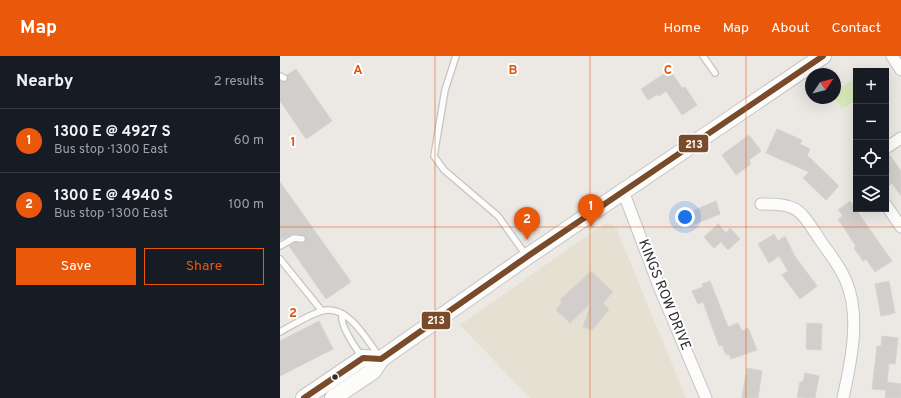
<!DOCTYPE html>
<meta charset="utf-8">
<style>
body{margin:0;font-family:Overpass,sans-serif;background:#20242c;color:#f1f3f6}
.controls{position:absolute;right:12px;top:12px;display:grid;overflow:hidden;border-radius:0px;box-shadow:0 4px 16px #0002}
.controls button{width:36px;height:36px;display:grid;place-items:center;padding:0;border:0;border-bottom:1px solid #363941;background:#171b24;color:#f1f3f6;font:20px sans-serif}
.compass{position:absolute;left:525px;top:12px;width:36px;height:36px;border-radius:50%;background:#171b24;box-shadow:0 4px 16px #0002;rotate:55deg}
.you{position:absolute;left:405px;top:161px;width:14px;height:14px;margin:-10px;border:3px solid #fff;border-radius:50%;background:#1a73e8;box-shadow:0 0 0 6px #1a73e833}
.badge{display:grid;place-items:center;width:26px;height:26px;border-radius:50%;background:#ea580c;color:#fff;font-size:13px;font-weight:700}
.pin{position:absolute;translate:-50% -33px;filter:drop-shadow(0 1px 2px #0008)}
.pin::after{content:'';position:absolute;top:21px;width:14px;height:12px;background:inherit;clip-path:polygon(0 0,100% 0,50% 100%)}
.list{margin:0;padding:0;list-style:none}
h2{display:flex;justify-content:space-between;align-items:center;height:52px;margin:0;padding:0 16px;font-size:17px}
h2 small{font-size:13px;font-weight:400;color:#9ea1a6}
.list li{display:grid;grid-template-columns:26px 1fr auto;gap:12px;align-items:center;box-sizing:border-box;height:64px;padding:0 16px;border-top:1px solid #363941}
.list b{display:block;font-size:15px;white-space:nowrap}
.list p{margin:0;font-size:13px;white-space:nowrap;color:#9ea1a6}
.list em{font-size:13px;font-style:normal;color:#9ea1a6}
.actions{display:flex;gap:8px;padding:12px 16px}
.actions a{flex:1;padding:9px 0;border:1px solid #ea580c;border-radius:0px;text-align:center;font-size:14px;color:#ea580c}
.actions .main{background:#ea580c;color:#fff}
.icon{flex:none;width:22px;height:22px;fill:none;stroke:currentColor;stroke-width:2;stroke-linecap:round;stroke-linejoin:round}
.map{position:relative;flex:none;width:621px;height:342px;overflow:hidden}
header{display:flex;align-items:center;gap:24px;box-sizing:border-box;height:56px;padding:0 20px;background:#ea580c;color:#fff}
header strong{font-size:19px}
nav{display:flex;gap:22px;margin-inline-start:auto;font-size:14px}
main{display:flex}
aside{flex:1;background:#171b24}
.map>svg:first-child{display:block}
.education{fill:#e6e0d3}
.pitch{fill:#d9eabb}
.building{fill:#d1cecb;stroke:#d7d4d0}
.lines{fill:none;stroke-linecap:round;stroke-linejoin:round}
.service-casing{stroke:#c5c4c5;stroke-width:8}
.minor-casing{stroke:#c5c4c5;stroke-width:13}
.secondary-casing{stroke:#c5c4c5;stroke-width:18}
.service{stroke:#fcfcfb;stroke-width:5.5}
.minor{stroke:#fcfcfb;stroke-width:11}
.secondary{stroke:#fcfcfb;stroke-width:16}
.bus-1-casing{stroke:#fff;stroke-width:9}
.bus-1{stroke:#7a4b2a;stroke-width:6}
.grid{fill:none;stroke:#df570e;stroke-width:1;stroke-opacity:0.55}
.bus-dot{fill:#2e2e2e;stroke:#fff;stroke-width:1.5}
.labels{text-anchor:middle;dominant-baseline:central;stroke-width:4;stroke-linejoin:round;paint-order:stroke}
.street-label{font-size:14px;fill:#2e2e2e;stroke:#fff}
.grid-label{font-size:13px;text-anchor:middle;font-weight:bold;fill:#df570e;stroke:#fff;stroke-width:4;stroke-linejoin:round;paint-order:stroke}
.line-badge{stroke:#fff;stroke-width:1.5}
.badge-label{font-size:11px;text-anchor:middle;font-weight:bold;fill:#fff}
</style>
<header>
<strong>Map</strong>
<nav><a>Home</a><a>Map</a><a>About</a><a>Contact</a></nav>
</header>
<main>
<aside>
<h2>Nearby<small>2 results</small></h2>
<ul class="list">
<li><span class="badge">1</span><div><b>1300 E @ 4927 S</b><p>Bus stop · 1300 East</p></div><em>60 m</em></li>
<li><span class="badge">2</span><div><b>1300 E @ 4940 S</b><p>Bus stop · 1300 East</p></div><em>100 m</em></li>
</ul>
<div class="actions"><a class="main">Save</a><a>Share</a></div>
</aside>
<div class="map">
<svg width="621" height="342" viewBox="0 0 621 342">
<rect width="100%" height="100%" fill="#ece8e4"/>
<path class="education" d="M 324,168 L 333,169 L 337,174 L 406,342 L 250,342 L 180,269 Z"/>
<path class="pitch" d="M 576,22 L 576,44 L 562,53 L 555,42 L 555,36 Z"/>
<path class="building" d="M 16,13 L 52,65 L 26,83 L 0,45 L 0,25 L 7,25 L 7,19 Z
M 390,14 L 402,32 L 405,31 L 417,49 L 402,59 L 386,35 L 379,40 L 378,38 L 368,44 L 361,33 Z
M 497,73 L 522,84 L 520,88 L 530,93 L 527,99 L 559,130 L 546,144 L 523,122 L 529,116 L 486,97 Z
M 469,79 L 481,95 L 469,104 L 471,108 L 456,119 L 442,99 Z
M 609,98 L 621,115 L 621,140 L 612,127 L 609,130 L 606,125 L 606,99 Z
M 0,126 L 71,226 L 46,243 L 9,190 L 15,186 L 24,187 L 26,181 L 14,178 L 0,184 Z
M 436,145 L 440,158 L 410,170 L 405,158 Z
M 570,145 L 612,205 L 595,216 L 586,203 L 583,205 L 574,192 L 576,190 L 558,163 L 563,160 L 558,154 Z
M 438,168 L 446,177 L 450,172 L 460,183 L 448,194 L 441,186 L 434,192 L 424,181 Z
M 494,178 L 498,185 L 505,180 L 514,199 L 537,230 L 520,243 L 502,219 L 508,215 L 499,200 L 489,207 L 478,188 Z
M 311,215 L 333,236 L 323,247 L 329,254 L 312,274 L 303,271 L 311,247 L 290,267 L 276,254 L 282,246 L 280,244 Z
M 430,225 L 448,271 L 458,267 L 462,275 L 468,272 L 477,294 L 451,303 L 449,298 L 446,299 L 442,289 L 439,290 L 423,246 L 418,248 L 412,235 L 423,231 L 422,228 Z
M 609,225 L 615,257 L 601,260 L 595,228 Z
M 39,265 L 53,293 L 0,320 L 0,285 Z
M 527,267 L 542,268 L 541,294 L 526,293 Z
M 602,280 L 618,282 L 615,308 L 609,307 L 607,326 L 621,328 L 621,342 L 605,342 L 606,334 L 592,333 L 597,290 L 601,290 Z
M 467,312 L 482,315 L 478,342 L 462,342 Z
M 525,317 L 539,320 L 535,342 L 517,341 L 520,326 L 523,326 Z"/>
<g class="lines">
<g class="service-casing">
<path id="service" d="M 176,0 L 165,34 L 154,100 L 164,114 L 218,160 L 246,199
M 423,0 L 435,17
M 0,20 L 4,22
M 0,190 L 14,182 L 22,183
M 0,203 L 42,255
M 62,259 C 60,269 75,292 82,300
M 0,276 C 13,269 28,259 42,255 C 68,248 86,283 99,300"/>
</g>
<g class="minor-casing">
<path id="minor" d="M 612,0 L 621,14
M 606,92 L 621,82
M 343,135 L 380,233 L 426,342
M 481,148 C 519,147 520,154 540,184 C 549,197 560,210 566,225 C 581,260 571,306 563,342
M 606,149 L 621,171"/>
</g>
<g class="secondary-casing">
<path id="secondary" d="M 24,342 L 83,302 L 101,303
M 53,342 L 93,315 L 101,303 L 248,200 L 543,0"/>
</g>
<use href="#service" class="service"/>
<use href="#minor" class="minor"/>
<use href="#secondary" class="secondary"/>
<g class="bus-1-casing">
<path id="bus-1" d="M 24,342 L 83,302 L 101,303 L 248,200 L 543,0"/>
</g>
<use href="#bus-1" class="bus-1"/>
</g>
<path class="grid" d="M 155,0 L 155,342M 310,0 L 310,342M 466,0 L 466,342M 0,171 L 621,171"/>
<circle class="bus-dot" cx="55" cy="321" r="3.5"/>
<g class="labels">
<g class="street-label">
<text transform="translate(384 239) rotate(68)">KINGS ROW DRIVE</text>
</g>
</g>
<g class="grid-label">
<text x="78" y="18">A</text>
<text x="233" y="18">B</text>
<text x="388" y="18">C</text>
<text x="13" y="90">1</text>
<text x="13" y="261">2</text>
</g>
<g class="line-badge">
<rect x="398" y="78" width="31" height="19" rx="4" fill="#7a4b2a"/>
<rect x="141" y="255" width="30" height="19" rx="4" fill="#7a4b2a"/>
</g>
<g class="badge-label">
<text x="414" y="92">213</text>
<text x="156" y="268">213</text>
</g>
</svg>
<div class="controls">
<button>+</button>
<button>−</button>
<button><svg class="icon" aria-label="locate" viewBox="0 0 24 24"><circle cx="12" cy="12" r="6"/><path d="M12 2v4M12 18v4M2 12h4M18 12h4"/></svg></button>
<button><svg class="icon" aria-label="layers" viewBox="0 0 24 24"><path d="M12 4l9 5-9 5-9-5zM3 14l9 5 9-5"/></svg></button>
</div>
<svg class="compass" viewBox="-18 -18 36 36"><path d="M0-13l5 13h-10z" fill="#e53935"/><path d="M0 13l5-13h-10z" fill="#9ea1a6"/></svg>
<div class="you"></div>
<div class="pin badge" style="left:311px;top:171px">1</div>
<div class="pin badge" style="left:247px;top:184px">2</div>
</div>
</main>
